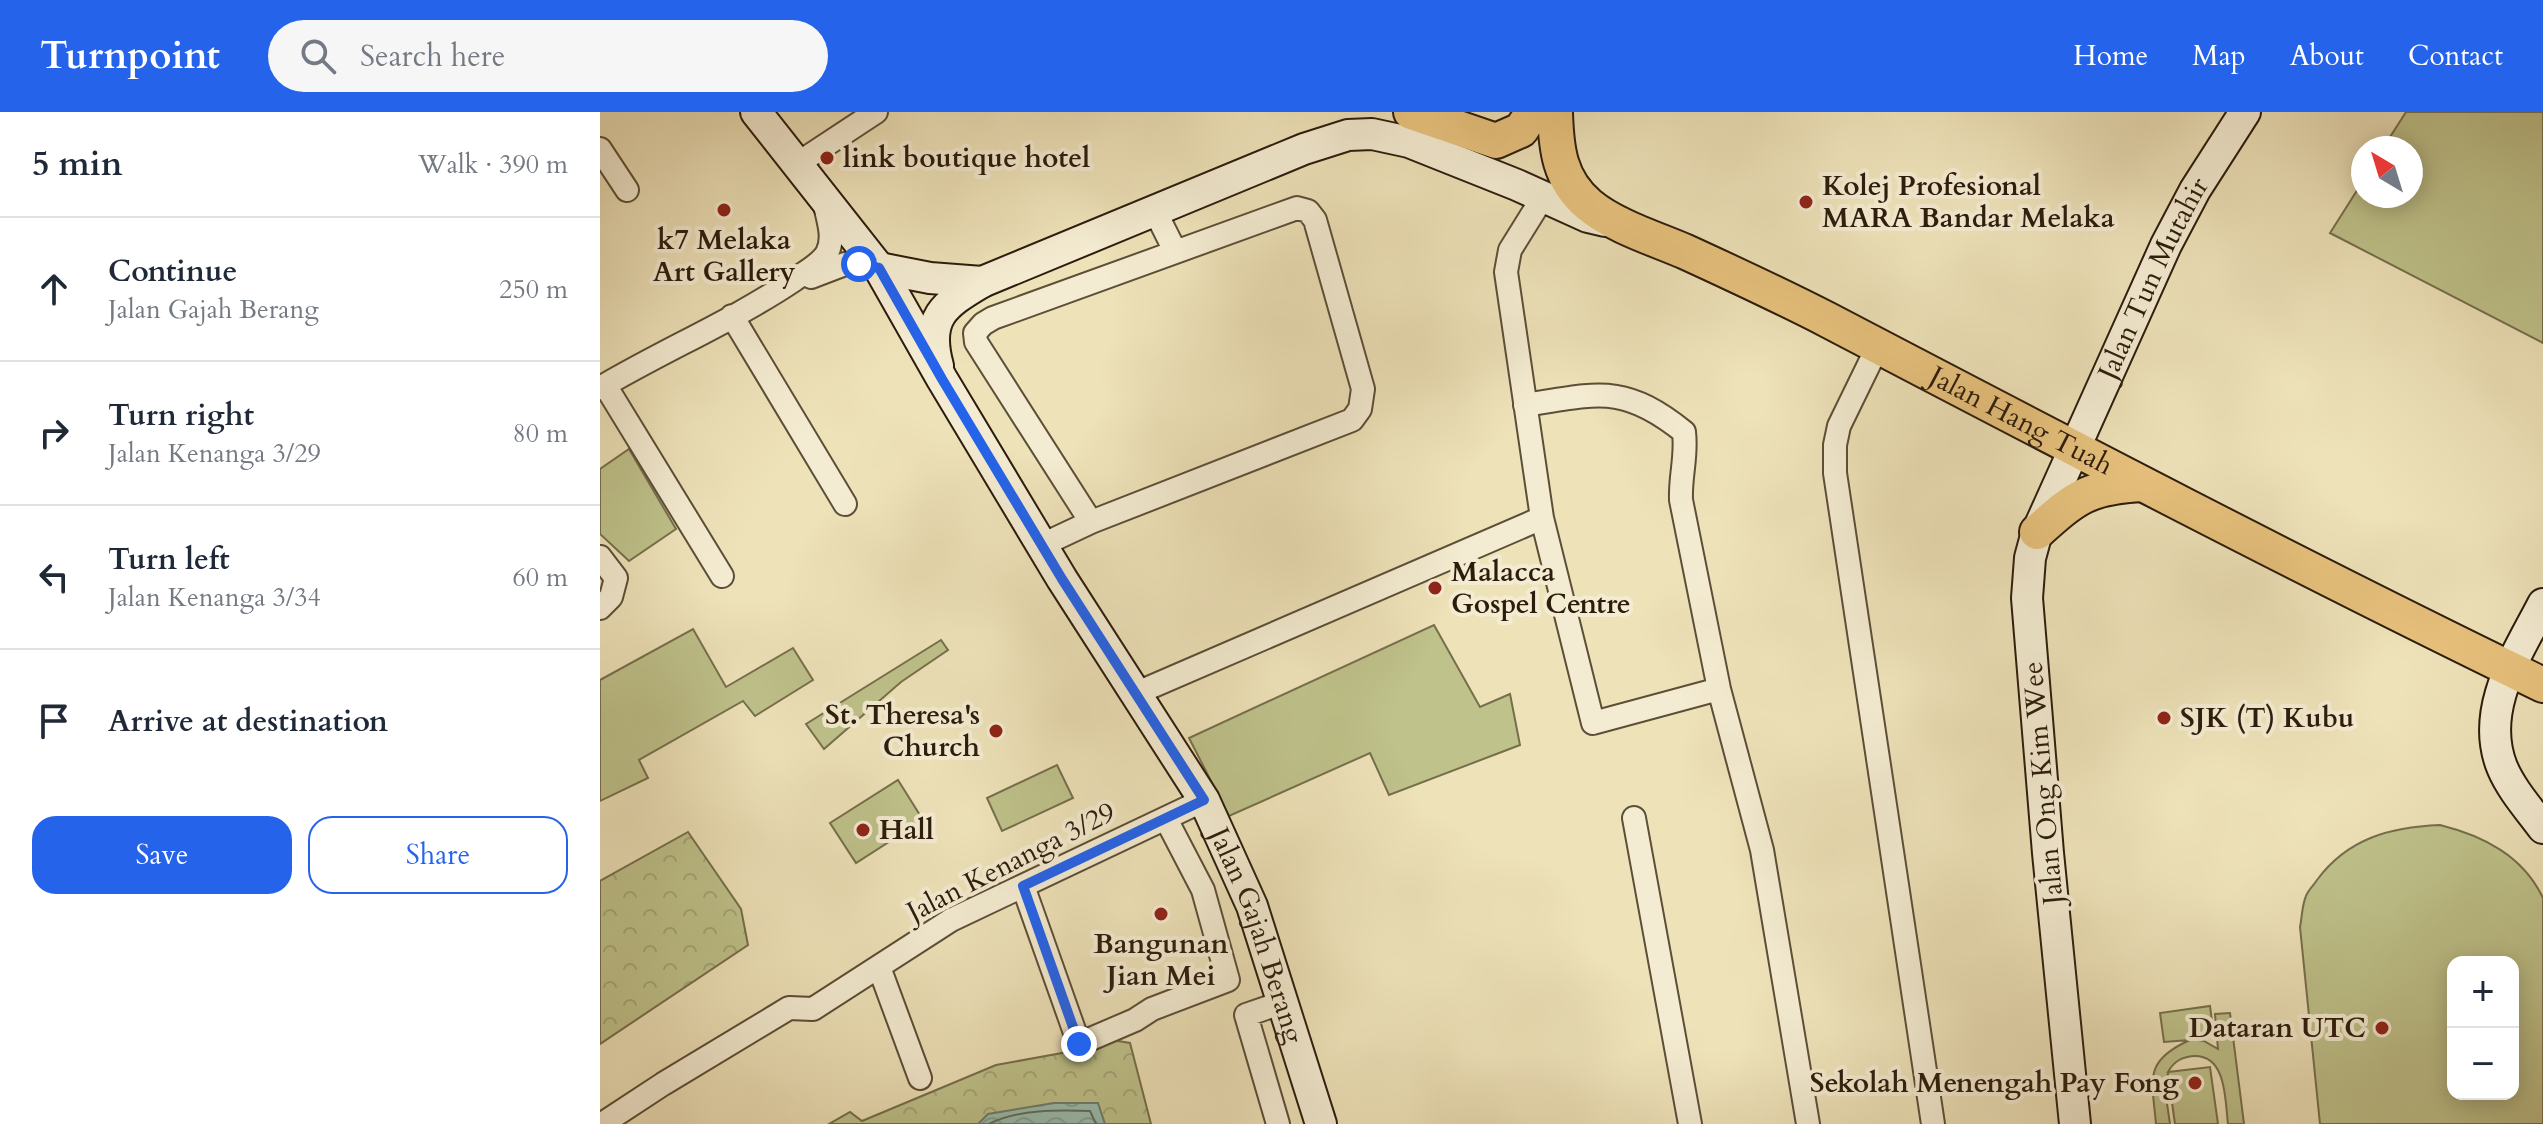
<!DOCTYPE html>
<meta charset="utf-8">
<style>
body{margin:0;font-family:Cardo,serif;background:#f6f6f7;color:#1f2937}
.controls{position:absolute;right:24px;bottom:24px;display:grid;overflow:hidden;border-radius:16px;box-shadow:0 4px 20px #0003}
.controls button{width:72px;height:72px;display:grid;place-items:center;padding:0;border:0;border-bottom:2px solid #e0e1e3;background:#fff;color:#1f2937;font:40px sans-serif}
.compass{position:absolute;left:1751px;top:24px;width:72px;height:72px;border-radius:50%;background:#fff;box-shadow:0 4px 20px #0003;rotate:322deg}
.stop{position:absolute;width:24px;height:24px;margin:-18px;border:6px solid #2563eb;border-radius:50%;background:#fff}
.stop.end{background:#2563eb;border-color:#fff;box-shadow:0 2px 8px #0008}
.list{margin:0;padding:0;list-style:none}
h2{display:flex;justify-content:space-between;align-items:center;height:104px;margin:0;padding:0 32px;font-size:34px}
h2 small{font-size:26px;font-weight:400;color:#747a83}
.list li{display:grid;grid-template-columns:52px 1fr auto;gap:24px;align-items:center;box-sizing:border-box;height:144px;padding:0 32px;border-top:2px solid #e0e1e3}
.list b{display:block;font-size:30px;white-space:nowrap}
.list p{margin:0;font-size:26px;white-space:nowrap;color:#747a83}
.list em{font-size:26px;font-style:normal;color:#747a83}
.actions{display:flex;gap:16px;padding:24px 32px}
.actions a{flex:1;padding:18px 0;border:2px solid #2563eb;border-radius:24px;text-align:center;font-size:28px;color:#2563eb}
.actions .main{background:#2563eb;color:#fff}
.icon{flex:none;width:44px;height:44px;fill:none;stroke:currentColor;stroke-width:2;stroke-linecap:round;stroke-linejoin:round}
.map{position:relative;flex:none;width:1943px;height:1012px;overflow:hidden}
header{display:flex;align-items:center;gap:48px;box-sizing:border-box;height:112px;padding:0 40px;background:#2563eb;color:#fff}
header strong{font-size:38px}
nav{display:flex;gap:44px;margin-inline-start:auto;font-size:28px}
.search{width:560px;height:72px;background:#f6f6f7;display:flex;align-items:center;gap:20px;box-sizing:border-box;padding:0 28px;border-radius:44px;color:#747a83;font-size:30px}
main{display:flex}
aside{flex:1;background:#fff}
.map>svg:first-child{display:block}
.grass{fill:#bfc28b;stroke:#766f4c;stroke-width:2;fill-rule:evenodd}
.forest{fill:url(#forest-crowns);stroke:#766f4c;stroke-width:2}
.water{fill:url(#water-waves);stroke:#6d7d6e;stroke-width:2}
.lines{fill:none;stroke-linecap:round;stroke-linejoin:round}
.shore{stroke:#626d5e;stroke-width:2}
.street-casing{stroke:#5c4e37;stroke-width:26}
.secondary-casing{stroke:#2c1c0c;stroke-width:34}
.primary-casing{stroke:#2c1c0c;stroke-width:38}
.street{stroke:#f4ecd2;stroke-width:22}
.secondary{stroke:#f4ecd2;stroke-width:30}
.primary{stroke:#e7c17c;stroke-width:34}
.route{stroke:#2563eb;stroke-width:10}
.poi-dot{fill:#8f2418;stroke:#f4ecd2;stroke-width:3}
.labels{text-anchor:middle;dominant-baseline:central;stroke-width:8;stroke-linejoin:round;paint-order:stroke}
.poi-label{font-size:28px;font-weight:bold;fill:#2c1c0c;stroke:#f4ecd2;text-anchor:start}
.street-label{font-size:28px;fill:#2c1c0c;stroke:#f4ecd2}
</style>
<header>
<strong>Turnpoint</strong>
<div class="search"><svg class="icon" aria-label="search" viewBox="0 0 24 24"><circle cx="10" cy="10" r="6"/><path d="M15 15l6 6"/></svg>Search here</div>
<nav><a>Home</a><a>Map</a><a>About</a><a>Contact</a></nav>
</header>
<main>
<aside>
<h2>5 min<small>Walk · 390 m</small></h2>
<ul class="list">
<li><svg class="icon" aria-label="ahead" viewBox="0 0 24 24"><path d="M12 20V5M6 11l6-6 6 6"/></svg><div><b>Continue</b><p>Jalan Gajah Berang</p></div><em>250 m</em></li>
<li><svg class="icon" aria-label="right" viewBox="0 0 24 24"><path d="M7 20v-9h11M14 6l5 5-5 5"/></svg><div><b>Turn right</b><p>Jalan Kenanga 3/29</p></div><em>80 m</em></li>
<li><svg class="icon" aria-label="left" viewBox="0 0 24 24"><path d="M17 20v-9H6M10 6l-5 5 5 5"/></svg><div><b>Turn left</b><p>Jalan Kenanga 3/34</p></div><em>60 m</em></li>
<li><svg class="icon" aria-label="arrive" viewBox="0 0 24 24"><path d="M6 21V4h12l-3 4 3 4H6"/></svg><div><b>Arrive at destination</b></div></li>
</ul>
<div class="actions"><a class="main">Save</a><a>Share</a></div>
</aside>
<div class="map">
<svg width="1943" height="1012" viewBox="0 0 1943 1012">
<defs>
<pattern id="forest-crowns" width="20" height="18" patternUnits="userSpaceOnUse" patternTransform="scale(2)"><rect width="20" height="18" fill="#bfc28b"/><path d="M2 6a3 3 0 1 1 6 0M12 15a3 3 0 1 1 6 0" fill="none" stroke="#a4a677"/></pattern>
<pattern id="water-waves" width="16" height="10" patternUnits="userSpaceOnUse" patternTransform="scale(2)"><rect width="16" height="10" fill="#99beb0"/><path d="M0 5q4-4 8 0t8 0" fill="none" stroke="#84a396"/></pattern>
</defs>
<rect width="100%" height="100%" fill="#eee2b9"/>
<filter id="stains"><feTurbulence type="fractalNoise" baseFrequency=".0025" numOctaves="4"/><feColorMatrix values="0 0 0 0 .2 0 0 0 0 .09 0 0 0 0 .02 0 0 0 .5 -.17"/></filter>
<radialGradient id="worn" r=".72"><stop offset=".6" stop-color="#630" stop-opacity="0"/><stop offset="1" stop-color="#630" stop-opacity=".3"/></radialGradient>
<path class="grass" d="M 1806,0 L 1943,0 L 1943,231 L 1730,121 L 1763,69 L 1763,84 L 1811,84 L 1811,36 L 1783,36 Z
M 29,337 L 76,417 L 29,449 L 0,422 L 0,357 Z
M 834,513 L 880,595 L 910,582 L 920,633 L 789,683 L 770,641 L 629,704 L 589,626 Z
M 93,517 L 126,575 L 193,536 L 213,568 L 155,604 L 143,589 L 39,648 L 48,666 L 0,689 L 0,568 Z
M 341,528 L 348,538 L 301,570 L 224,637 L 206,612 Z
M 457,653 L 473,686 L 402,719 L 387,686 Z
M 298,668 L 323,708 L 256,751 L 230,711 Z
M 1840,713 C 1884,724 1923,744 1943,786 L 1943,1012 L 1720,1012 L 1700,815 C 1702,805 1702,793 1706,784 C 1708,778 1714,773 1717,768 C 1748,726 1791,715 1840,713 ZM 1853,850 L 1913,850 L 1913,982 L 1853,982 Z
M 1610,894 L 1614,924 L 1592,927 L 1604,929 L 1618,937 L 1615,902 L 1630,901 L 1644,1012 L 1628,1012 C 1625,989 1627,943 1594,944 C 1582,945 1574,949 1568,960 L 1610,955 L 1618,1012 L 1575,1012 L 1568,962 L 1564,971 L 1570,1012 L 1556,1012 C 1552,967 1543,949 1590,928 L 1564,930 L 1560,901 Z"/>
<path class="forest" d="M 88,720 L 141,797 L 148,833 L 0,932 L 0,769 Z
M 506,927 L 530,931 L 551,1012 L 229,1012 L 250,1000 L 262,1009 L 396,953 L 462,941 Z"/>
<path class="water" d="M 454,991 L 498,991 L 505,1012 L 378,1012 L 388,1002 Z"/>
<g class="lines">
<path class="shore" d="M 389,1012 C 418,997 459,998 490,999 L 496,1012"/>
<g class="street-casing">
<path id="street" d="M 0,37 L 27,78
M 197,52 L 276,0
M 943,85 L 910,138 L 906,160 L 942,406 L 993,611 L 1119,577
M 554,97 L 575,139
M 211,165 L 245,152 L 279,156
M 132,204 L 245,392
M 1278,234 L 1239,314 L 1235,333 L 1235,361 L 1333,1012
M 5,273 L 122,464
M 0,276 C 64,238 133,209 194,168 C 205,160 220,153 227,141 C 235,126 228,108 225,93
M 925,293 C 997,282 1023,271 1084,320 C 1087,345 1080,363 1081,388 L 1119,577 L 1162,738 L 1208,1012
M 442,433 L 491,410 L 752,308 L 760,297 L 763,277 L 715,108 L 708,99 L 697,96 L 393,206 L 383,212 L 375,221 L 376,230 L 491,410
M 0,445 L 16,466 L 11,485 L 0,496
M 537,581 L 942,406
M 1034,706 L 1090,1012
M 423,774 L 479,932 L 535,908 L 552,897 L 628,868 L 603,778 L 566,707
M 279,855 L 320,966
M 2,1012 L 63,972 L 189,896 L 213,897 L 351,808 L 604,688
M 678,1012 L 646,903 L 684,890"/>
</g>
<g class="secondary-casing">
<g id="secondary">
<path id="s1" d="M 156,0 L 279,156 L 342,267 L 462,467 L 604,688 L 652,794 L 721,1012"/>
<path d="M 279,156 L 330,166 L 382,170"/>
<path d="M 338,254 C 325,206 343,193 382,170 L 704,37 L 748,23 L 772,22 L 809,30 L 917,73 L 988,105 L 1005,109"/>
<path d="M 1943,492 C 1918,541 1879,597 1902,655 C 1911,677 1929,697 1943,716"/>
<path id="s2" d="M 1475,1012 L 1448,741 L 1427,486 L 1430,446 L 1437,420 L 1566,133 L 1595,78 L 1645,0"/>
</g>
</g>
<g class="primary-casing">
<g id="primary">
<path d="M 811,0 L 896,29 L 921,18 L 933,0"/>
<path id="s3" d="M 955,0 C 956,36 959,68 989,93 C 1014,114 1056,127 1086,140 C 1134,162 1181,184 1228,208 C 1465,332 1702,456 1943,573"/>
<path d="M 1437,420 C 1476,385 1488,375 1542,372"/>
</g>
</g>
<use href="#street" class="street"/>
<use href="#secondary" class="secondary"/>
<use href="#primary" class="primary"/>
</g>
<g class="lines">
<path class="route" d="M 259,152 L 279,156 L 342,267 L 462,467 L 604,688 L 423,774 L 479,932"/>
</g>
<g class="poi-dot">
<circle cx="227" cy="46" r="8"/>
<circle cx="1206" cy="90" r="8"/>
<circle cx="124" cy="98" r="8"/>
<circle cx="835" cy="476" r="8"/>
<circle cx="1564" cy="606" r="8"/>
<circle cx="396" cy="619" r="8"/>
<circle cx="263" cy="718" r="8"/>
<circle cx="561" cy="802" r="8"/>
<circle cx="1782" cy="916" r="8"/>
<circle cx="1595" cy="971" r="8"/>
</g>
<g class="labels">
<g class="poi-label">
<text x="243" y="46">link boutique hotel</text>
<text x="1222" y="74">Kolej Profesional<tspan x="1222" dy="32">MARA Bandar Melaka</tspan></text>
<text x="124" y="128" text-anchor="middle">k7 Melaka<tspan x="124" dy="32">Art Gallery</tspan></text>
<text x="851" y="460">Malacca<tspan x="851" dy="32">Gospel Centre</tspan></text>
<text x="380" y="603" text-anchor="end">St. Theresa's<tspan x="380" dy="32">Church</tspan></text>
<text x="1580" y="606">SJK (T) Kubu</text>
<text x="279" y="718">Hall</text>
<text x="561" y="832" text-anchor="middle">Bangunan<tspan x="561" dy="32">Jian Mei</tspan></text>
<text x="1766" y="916" text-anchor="end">Dataran UTC</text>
<text x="1579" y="971" text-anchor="end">Sekolah Menengah Pay Fong</text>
</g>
<g class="street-label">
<text stroke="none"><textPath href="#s2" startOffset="874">Jalan Tun Mutahir</textPath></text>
<text stroke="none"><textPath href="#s3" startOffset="586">Jalan Hang Tuah</textPath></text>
<text transform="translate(1443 671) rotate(-95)">Jalan Ong Kim Wee</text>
<text transform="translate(411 750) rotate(-27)">Jalan Kenanga 3/29</text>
<text stroke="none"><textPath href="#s1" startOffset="968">Jalan Gajah Berang</textPath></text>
</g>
</g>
<rect width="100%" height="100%" filter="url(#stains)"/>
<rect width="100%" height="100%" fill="url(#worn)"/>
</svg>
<div class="controls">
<button>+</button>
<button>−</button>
</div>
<svg class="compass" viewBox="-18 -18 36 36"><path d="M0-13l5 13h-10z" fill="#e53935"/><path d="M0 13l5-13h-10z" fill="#747a83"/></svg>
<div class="stop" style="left:259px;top:152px"></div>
<div class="stop end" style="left:479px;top:932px"></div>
</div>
</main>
